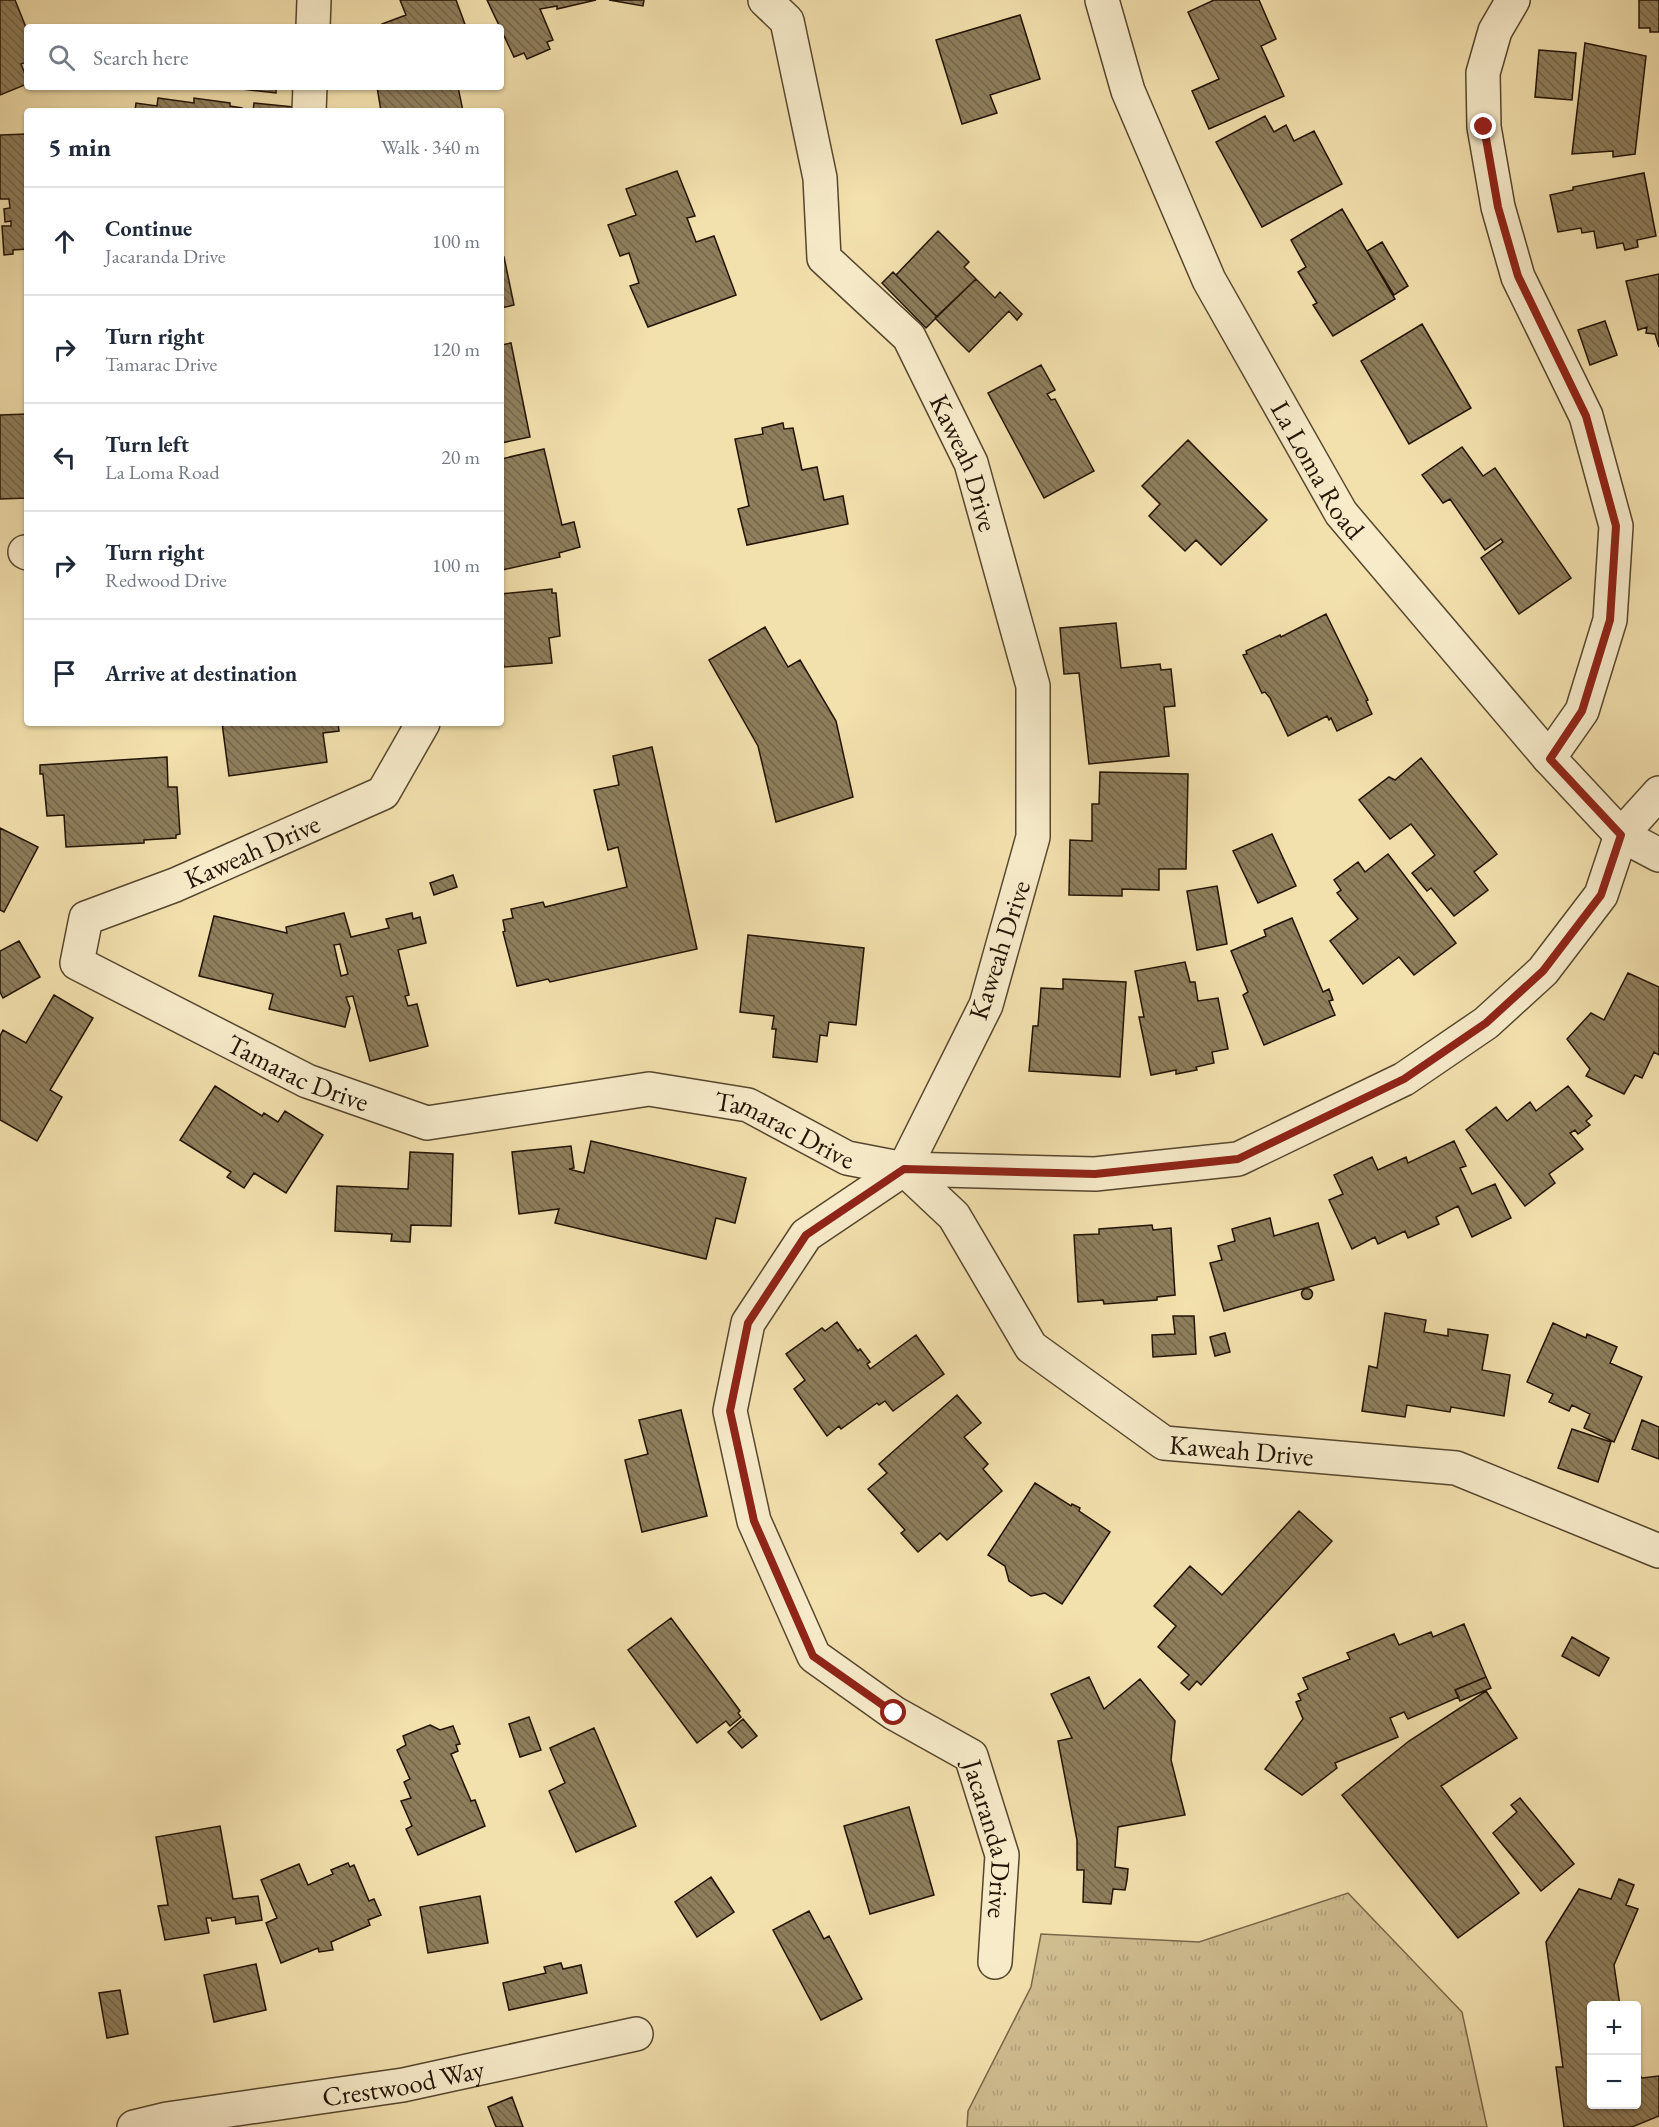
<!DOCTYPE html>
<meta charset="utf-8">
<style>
body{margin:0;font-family:"EB Garamond",serif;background:#f6f6f7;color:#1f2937}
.controls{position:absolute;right:18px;bottom:18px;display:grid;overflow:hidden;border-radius:6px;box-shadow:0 2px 4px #0004}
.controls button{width:54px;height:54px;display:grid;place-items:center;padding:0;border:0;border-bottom:2px solid #e0e1e3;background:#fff;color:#1f2937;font:30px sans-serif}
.stop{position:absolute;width:18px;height:18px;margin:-14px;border:4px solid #8f2418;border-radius:50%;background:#fff}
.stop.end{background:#8f2418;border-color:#fff;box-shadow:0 2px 6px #0008}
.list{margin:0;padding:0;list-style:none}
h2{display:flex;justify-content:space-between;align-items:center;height:78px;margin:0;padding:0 24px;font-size:26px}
h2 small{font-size:20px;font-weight:400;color:#747a83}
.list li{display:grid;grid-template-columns:39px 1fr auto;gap:18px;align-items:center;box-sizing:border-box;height:108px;padding:0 24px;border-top:2px solid #e0e1e3}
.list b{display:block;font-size:22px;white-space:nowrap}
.list p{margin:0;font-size:20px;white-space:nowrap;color:#747a83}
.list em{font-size:20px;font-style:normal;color:#747a83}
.icon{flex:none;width:33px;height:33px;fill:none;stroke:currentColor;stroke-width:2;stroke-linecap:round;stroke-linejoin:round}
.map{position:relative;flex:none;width:1659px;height:2127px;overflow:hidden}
.search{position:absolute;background:#fff;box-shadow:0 2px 4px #0004;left:24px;top:24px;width:480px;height:66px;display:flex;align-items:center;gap:15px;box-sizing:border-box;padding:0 21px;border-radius:6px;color:#747a83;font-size:22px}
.panel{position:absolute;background:#fff;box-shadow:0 2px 4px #0004;left:24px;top:108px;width:480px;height:618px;border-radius:6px}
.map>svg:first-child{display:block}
.grass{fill:url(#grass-tufts);stroke:#78684a;stroke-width:1.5}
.building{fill:url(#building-back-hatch);stroke:#221304;stroke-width:1.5;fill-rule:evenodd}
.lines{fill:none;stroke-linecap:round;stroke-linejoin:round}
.minor-casing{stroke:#56462e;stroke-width:36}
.tertiary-casing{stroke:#56462e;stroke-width:36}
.minor{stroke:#f7ebca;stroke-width:33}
.tertiary{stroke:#f7ebca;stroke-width:33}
.route{stroke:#8f2418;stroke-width:8}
.labels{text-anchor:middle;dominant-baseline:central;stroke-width:4.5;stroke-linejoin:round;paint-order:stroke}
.street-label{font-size:27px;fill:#221304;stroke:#f7ebca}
</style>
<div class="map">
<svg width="1659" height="2127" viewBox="0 0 1659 2127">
<defs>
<pattern id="grass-tufts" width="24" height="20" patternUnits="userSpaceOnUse" patternTransform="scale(1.5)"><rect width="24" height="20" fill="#cfbd90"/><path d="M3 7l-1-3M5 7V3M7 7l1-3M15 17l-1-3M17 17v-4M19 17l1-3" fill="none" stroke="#b1a27b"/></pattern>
<pattern id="building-back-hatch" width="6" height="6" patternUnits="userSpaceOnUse" patternTransform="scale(1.5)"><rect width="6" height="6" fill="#8e7e5c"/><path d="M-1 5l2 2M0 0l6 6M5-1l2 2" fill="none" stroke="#74664a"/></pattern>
</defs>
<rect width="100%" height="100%" fill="#f2e0ad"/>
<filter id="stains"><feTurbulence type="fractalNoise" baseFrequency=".00333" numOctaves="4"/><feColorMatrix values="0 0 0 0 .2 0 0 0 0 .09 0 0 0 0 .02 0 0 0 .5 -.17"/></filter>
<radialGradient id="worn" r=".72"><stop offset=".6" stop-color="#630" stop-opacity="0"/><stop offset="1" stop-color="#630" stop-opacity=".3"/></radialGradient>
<path class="grass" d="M 1348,1893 L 1462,2012 L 1487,2127 L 967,2127 L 968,2111 L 1031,1987 L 1041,1934 L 1199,1942 Z"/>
<path class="building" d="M 0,0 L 15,0 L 27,30 L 27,62 L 21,64 L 27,79 L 27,84 L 0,95 Z
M 400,0 L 456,0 L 466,27 L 383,27 L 382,24 L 406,15 Z
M 487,0 L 596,0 L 557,9 L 557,6 L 540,9 L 553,40 L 547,42 L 550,49 L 527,59 L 524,53 L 514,57 Z
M 609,0 L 644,0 L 643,6 Z
M 1214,0 L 1259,0 L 1276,39 L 1261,46 L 1284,96 L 1209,129 L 1192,91 L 1219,79 L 1188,12 Z
M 1639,0 L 1659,0 L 1659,32 L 1650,32 L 1650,28 L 1639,28 Z
M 1020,15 L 1040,79 L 990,95 L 997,113 L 962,124 L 936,40 Z
M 1585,43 L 1646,56 L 1635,154 L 1613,157 L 1613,151 L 1572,154 Z
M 1539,50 L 1576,53 L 1572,100 L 1535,97 Z
M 225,87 L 276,87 L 276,93 Z
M 377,87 L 458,87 L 463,111 L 381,111 Z
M 158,98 L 194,103 L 194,98 L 230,103 L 230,106 L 242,108 L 242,111 L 135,111 L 136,103 L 157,106 Z
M 254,103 L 303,108 L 303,111 L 253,111 Z
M 1265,116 L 1274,132 L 1286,125 L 1294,141 L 1314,131 L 1342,184 L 1262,227 L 1216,142 Z
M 27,134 L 27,249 L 13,250 L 13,254 L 4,255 L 2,226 L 11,226 L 11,221 L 5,222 L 4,209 L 10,208 L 9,199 L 0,199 L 0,135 Z
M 677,171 L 695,216 L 687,218 L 696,242 L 714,236 L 736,295 L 648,327 L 630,286 L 639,283 L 629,253 L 620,256 L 608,225 L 636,215 L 626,189 Z
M 1644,173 L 1656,236 L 1637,240 L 1638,247 L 1625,250 L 1623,243 L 1597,248 L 1594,231 L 1582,233 L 1581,228 L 1558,232 L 1550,195 L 1573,190 L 1573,187 Z
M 1342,209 L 1395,299 L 1333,336 L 1313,305 L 1317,303 L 1298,272 L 1306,267 L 1291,240 Z
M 938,231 L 969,262 L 964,267 L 976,279 L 937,317 L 896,275 Z
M 1382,242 L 1408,286 L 1394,295 L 1367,251 Z
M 504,257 L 514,305 L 501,308 L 501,258 Z
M 893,272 L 937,317 L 926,328 L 882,283 Z
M 1659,274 L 1659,347 L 1655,334 L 1646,333 L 1647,327 L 1638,330 L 1626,281 Z
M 976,279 L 995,298 L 1000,292 L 1022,314 L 1017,320 L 1009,311 L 969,352 L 935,318 Z
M 1605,321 L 1617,355 L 1590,365 L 1578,330 Z
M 1422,324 L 1471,408 L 1409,444 L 1361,361 Z
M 511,343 L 530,437 L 501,443 L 501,345 Z
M 1041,365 L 1055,390 L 1047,394 L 1051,400 L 1055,399 L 1094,471 L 1044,498 L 988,393 Z
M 27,414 L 27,498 L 0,499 L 0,415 Z
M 783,423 L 784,429 L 793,428 L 802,470 L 817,467 L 824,500 L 843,496 L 848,524 L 747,545 L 738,509 L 749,506 L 735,439 L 763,434 L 762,428 Z
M 1188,440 L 1267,520 L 1221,565 L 1196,540 L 1185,551 L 1149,516 L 1160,504 L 1142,486 Z
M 1462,447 L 1483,476 L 1495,468 L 1571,578 L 1519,614 L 1481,558 L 1503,542 L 1501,539 L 1485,550 L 1450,499 L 1443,503 L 1422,475 Z
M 544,449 L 562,525 L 574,522 L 580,547 L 559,553 L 560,557 L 502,570 L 501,572 L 501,459 Z
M 552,589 L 552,593 L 556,593 L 560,636 L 549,638 L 552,663 L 504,667 L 501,647 L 501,594 Z
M 1326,614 L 1368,700 L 1366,701 L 1372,714 L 1337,731 L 1331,718 L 1329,720 L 1327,716 L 1288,736 L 1270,698 L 1265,692 L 1262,693 L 1243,655 L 1247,654 L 1246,651 L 1280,635 L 1281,637 Z
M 1116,623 L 1121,668 L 1160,664 L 1161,670 L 1171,669 L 1175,706 L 1164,707 L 1169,756 L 1089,764 L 1079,673 L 1064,674 L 1060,628 Z
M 765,627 L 788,667 L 800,660 L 836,721 L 853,797 L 776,822 L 758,746 L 709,660 Z
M 222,723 L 338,723 L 339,731 L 323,733 L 327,762 L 229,776 Z
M 652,747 L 697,949 L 550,982 L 548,979 L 517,986 L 503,932 L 505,931 L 503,920 L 513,918 L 511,909 L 543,902 L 545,907 L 627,887 L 618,847 L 608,850 L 594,790 L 619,785 L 613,756 Z
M 167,757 L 168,787 L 177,787 L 180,834 L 176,835 L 176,838 L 144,840 L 144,843 L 66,847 L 64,815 L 47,816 L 43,774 L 40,774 L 40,765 Z
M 1421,758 L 1497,854 L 1474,872 L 1488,890 L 1454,916 L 1431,888 L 1427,891 L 1412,873 L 1435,855 L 1411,824 L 1390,839 L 1359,800 L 1389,777 L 1395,780 Z
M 1100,772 L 1188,774 L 1186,869 L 1159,869 L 1159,890 L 1122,889 L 1122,896 L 1069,895 L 1070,840 L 1092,841 L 1092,804 L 1099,804 Z
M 0,828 L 38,847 L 4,912 L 0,910 Z
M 1272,834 L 1296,886 L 1258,903 L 1233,851 Z
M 1388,854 L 1456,943 L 1414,975 L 1399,957 L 1363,984 L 1330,941 L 1358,919 L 1337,893 L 1341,890 L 1334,880 L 1358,862 L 1365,872 Z
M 453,875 L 457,887 L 434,895 L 430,883 Z
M 1217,886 L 1227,944 L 1197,950 L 1187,891 Z
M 344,913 L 351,937 L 389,928 L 386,919 L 412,913 L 413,919 L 420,917 L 426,943 L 398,950 L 409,995 L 405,996 L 408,1006 L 417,1004 L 428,1046 L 370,1061 L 353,996 L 346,997 L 350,1008 L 345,1027 L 269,1009 L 273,994 L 199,976 L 214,916 L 287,933 L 286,927 ZM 340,944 L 348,974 L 341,976 L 334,945 Z
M 1292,918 L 1323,992 L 1329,989 L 1333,1000 L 1329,1001 L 1335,1015 L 1264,1045 L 1243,995 L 1248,992 L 1231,951 L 1266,936 L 1264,930 Z
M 748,935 L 864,948 L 856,1025 L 829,1022 L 827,1036 L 820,1035 L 817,1062 L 773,1057 L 776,1029 L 772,1029 L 774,1016 L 740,1012 Z
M 19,941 L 40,977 L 3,998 L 0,992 L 0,951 Z
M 1185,962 L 1190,982 L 1195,982 L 1198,1001 L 1218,998 L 1228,1049 L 1212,1052 L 1214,1063 L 1196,1067 L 1197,1070 L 1176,1074 L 1176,1070 L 1151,1075 L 1139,1017 L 1144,1017 L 1135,971 Z
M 1628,973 L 1659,987 L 1659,1055 L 1654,1052 L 1642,1078 L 1635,1075 L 1624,1094 L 1586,1076 L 1590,1069 L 1567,1039 L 1591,1013 L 1604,1020 Z
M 1063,979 L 1126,982 L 1120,1077 L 1029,1071 L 1033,1026 L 1038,1026 L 1041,988 L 1063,989 Z
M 54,995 L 93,1018 L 50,1090 L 62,1097 L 37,1141 L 0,1120 L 0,1036 L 3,1030 L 26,1043 Z
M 215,1086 L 262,1116 L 264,1113 L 278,1122 L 285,1111 L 323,1135 L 286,1193 L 254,1173 L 244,1188 L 227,1177 L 231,1172 L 180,1140 Z
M 1568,1086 L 1592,1116 L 1586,1121 L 1590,1125 L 1578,1134 L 1575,1130 L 1570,1133 L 1583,1149 L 1549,1174 L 1555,1183 L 1525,1206 L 1466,1130 L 1496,1107 L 1507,1121 L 1530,1102 L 1536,1111 Z
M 591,1141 L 746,1178 L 735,1223 L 716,1218 L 706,1259 L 555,1223 L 559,1209 L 519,1214 L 512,1152 L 571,1146 L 574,1168 L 569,1169 L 584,1173 Z
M 1454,1141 L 1466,1166 L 1460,1168 L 1472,1194 L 1495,1184 L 1511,1218 L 1472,1237 L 1458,1206 L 1436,1217 L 1439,1224 L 1408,1238 L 1405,1231 L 1378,1244 L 1375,1237 L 1352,1249 L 1329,1200 L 1343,1194 L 1334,1175 L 1372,1157 L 1378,1170 L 1406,1157 L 1408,1163 Z
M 410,1152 L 453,1154 L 451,1226 L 411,1225 L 410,1242 L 391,1241 L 392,1234 L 335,1231 L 337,1186 L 408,1189 Z
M 1270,1218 L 1274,1236 L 1318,1223 L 1334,1280 L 1224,1311 L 1210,1263 L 1222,1260 L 1218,1246 L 1235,1241 L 1232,1229 Z
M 1152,1225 L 1153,1230 L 1171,1228 L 1175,1295 L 1157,1297 L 1157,1300 L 1104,1304 L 1103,1300 L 1078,1302 L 1074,1235 L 1099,1234 L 1099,1229 Z
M1301.5 1294a5.5 5.5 0 1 1 11 0a5.5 5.5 0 1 1-11 0Z
M 1385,1313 L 1426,1320 L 1424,1332 L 1448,1336 L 1448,1329 L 1488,1335 L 1482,1370 L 1510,1375 L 1504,1416 L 1451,1407 L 1450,1412 L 1407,1405 L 1405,1417 L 1362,1411 L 1369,1366 L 1377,1368 Z
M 1173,1316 L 1194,1316 L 1196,1354 L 1153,1357 L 1152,1335 L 1175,1334 Z
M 837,1322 L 858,1351 L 860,1349 L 870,1362 L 867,1364 L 870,1369 L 916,1335 L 944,1374 L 893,1411 L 885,1401 L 879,1405 L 877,1403 L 841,1429 L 839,1426 L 827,1436 L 794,1389 L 805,1380 L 786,1354 L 822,1328 L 825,1331 Z
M 1553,1323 L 1586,1338 L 1587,1334 L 1617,1347 L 1610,1363 L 1642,1377 L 1614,1442 L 1584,1428 L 1590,1414 L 1572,1405 L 1569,1411 L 1549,1402 L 1553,1394 L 1527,1382 Z
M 1225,1333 L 1230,1352 L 1215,1356 L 1210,1337 Z
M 957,1395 L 981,1423 L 964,1437 L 988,1464 L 983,1469 L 1002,1491 L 947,1540 L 940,1533 L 918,1552 L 901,1533 L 905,1530 L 868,1489 L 887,1473 L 879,1464 Z
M 681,1410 L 707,1516 L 642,1532 L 625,1460 L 648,1454 L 639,1420 Z
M 1642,1420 L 1659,1427 L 1659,1459 L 1632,1449 Z
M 1572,1429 L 1611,1442 L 1598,1482 L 1558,1468 Z
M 1035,1483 L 1071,1506 L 1072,1504 L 1080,1508 L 1079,1511 L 1110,1532 L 1062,1604 L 1045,1593 L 1031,1596 L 1009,1581 L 1005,1566 L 988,1555 Z
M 1299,1511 L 1332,1541 L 1201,1685 L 1197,1681 L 1189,1690 L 1181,1683 L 1189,1675 L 1158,1647 L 1176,1626 L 1154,1606 L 1190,1566 L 1222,1595 Z
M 671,1618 L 740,1711 L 738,1713 L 741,1717 L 730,1726 L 726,1721 L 697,1743 L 628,1650 Z
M 1464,1624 L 1486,1677 L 1455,1690 L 1459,1697 L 1408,1719 L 1404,1712 L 1390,1718 L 1398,1737 L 1335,1763 L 1337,1768 L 1302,1795 L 1265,1769 L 1303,1719 L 1296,1702 L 1301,1700 L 1298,1694 L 1308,1689 L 1303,1678 L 1350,1659 L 1347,1653 L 1394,1634 L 1399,1645 L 1431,1632 L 1433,1637 Z
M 1572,1637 L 1609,1658 L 1599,1676 L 1562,1656 Z
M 1089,1677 L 1104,1709 L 1140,1679 L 1175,1721 L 1171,1760 L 1185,1815 L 1118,1827 L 1115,1867 L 1128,1869 L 1127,1880 L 1125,1890 L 1113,1889 L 1111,1904 L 1083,1902 L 1084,1870 L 1077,1870 L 1077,1840 L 1058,1741 L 1072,1738 L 1051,1694 Z
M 1486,1677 L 1491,1688 L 1460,1701 L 1455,1690 Z
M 1486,1691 L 1517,1738 L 1441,1786 L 1519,1893 L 1458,1938 L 1342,1795 L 1409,1741 Z
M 529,1717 L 541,1750 L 520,1757 L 509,1724 Z
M 743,1719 L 757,1736 L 742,1748 L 728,1732 Z
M 430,1725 L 440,1730 L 453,1726 L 460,1744 L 456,1745 L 458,1751 L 451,1754 L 471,1801 L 475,1800 L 485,1826 L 418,1855 L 406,1829 L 412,1826 L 401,1801 L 411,1798 L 404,1782 L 410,1779 L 397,1750 L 406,1745 L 403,1736 Z
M 594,1728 L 636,1826 L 576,1852 L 549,1791 L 565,1783 L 550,1748 Z
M 1520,1798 L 1574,1864 L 1541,1891 L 1493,1833 L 1517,1812 L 1511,1805 Z
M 909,1807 L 934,1895 L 870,1914 L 844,1826 Z
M 220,1826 L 233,1899 L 258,1896 L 262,1920 L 236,1924 L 235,1917 L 212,1921 L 211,1918 L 206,1918 L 209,1933 L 165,1940 L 158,1906 L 168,1905 L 156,1837 Z
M 348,1863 L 350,1867 L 354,1865 L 369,1901 L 374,1899 L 381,1915 L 368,1920 L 370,1925 L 331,1942 L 333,1950 L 319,1952 L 318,1948 L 281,1963 L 266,1923 L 277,1918 L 261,1880 L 299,1864 L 308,1885 L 333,1874 L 331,1870 Z
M 711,1877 L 734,1912 L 697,1937 L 675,1902 Z
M 1619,1879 L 1634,1885 L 1626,1905 L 1638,1909 L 1614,1965 L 1620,2006 L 1592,2006 L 1592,2104 L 1636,2104 L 1636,2071 L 1642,2078 L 1659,2076 L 1659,2116 L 1632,2127 L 1564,2127 L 1556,2067 L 1563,2067 L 1546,1942 L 1579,1889 L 1611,1899 Z
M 480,1896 L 488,1943 L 428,1953 L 420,1907 Z
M 809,1911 L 824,1939 L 829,1936 L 862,1999 L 821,2020 L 773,1930 Z
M 561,1963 L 563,1969 L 581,1965 L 587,1993 L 509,2010 L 503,1983 L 546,1973 L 544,1967 Z
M 256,1964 L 266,2010 L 214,2022 L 204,1975 Z
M 120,1990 L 128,2034 L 107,2038 L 99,1993 Z
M 512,2097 L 523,2127 L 496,2127 L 488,2107 Z"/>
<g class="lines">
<g class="minor-casing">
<g id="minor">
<path id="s1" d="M 765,0 L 787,21 L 820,178 L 824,258 L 909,337 L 971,463 L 1033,686 L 1033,837 L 986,1005 L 904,1169 L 954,1216 L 1031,1347 L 1164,1443 L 1456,1468 L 1659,1551"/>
<path d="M 1513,0 L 1495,31 L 1483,73 L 1484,127 L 1498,207 L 1518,277 L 1586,416 L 1616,526 L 1610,620 L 1582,711 L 1549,758"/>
<path d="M 313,27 L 314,0"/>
<path d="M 309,111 L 310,87"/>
<path d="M 25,552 L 27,553"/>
<path id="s2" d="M 423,723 L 383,793 L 175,885 L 86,918 L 77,963 L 307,1081 L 427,1123 L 649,1089 L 748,1105 L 847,1158 L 904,1169 L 1095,1174 L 1238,1159 L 1404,1079 L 1486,1023 L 1543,971 L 1601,895 L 1621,835 L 1659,793"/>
<path id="s3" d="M 904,1169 L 806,1235 L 748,1323 L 730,1411 L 754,1521 L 814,1656 L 894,1713 L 971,1756 L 1002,1855 L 995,1962"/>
<path id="s4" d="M 134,2127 L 167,2119 L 403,2085 L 636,2034"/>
</g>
</g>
<g class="tertiary-casing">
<g id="tertiary">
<path id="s5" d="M 1102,0 L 1128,91 L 1209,280 L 1341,513 L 1549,758 L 1621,835 L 1659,855"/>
</g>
</g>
<use href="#minor" class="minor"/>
<use href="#tertiary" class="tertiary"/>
</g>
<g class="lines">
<path class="route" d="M 894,1713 L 813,1656 L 754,1521 L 730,1411 L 748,1323 L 806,1235 L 904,1169 L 1095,1174 L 1238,1159 L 1404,1079 L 1486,1023 L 1543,971 L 1601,895 L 1621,835 L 1550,759 L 1582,711 L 1610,620 L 1616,526 L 1586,416 L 1518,276 L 1498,207 L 1484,127"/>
</g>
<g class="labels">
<g class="street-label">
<text stroke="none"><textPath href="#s1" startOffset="525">Kaweah Drive</textPath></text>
<text stroke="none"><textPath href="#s5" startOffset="519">La Loma Road</textPath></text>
<text transform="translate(252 851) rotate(-24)">Kaweah Drive</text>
<text transform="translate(999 950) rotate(-72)">Kaweah Drive</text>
<text stroke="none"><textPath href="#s2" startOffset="696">Tamarac Drive</textPath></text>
<text stroke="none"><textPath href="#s2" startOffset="1202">Tamarac Drive</textPath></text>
<text stroke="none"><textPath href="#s1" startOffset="1730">Kaweah Drive</textPath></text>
<text stroke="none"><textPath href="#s3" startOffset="846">Jacaranda Drive</textPath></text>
<text stroke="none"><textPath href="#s4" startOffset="273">Crestwood Way</textPath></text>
</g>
</g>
<rect width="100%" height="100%" filter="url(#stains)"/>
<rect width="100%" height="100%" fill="url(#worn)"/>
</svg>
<div class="controls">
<button>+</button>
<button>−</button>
</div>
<div class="stop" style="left:894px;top:1713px"></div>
<div class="stop end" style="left:1484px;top:127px"></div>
<div class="search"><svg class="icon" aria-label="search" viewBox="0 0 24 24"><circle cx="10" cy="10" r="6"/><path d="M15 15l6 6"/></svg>Search here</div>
<section class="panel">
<h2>5 min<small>Walk · 340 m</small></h2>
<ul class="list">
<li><svg class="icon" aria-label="ahead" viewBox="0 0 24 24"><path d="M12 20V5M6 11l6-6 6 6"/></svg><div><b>Continue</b><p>Jacaranda Drive</p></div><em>100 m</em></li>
<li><svg class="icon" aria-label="right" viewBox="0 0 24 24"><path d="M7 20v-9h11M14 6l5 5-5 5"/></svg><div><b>Turn right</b><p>Tamarac Drive</p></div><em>120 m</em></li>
<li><svg class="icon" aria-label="left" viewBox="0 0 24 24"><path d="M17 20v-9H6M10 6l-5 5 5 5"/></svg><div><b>Turn left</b><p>La Loma Road</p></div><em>20 m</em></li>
<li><svg class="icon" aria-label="right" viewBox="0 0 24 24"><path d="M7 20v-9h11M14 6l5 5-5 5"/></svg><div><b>Turn right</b><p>Redwood Drive</p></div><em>100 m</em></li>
<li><svg class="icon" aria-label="arrive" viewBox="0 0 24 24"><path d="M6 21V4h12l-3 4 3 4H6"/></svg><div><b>Arrive at destination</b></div></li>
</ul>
</section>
</div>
